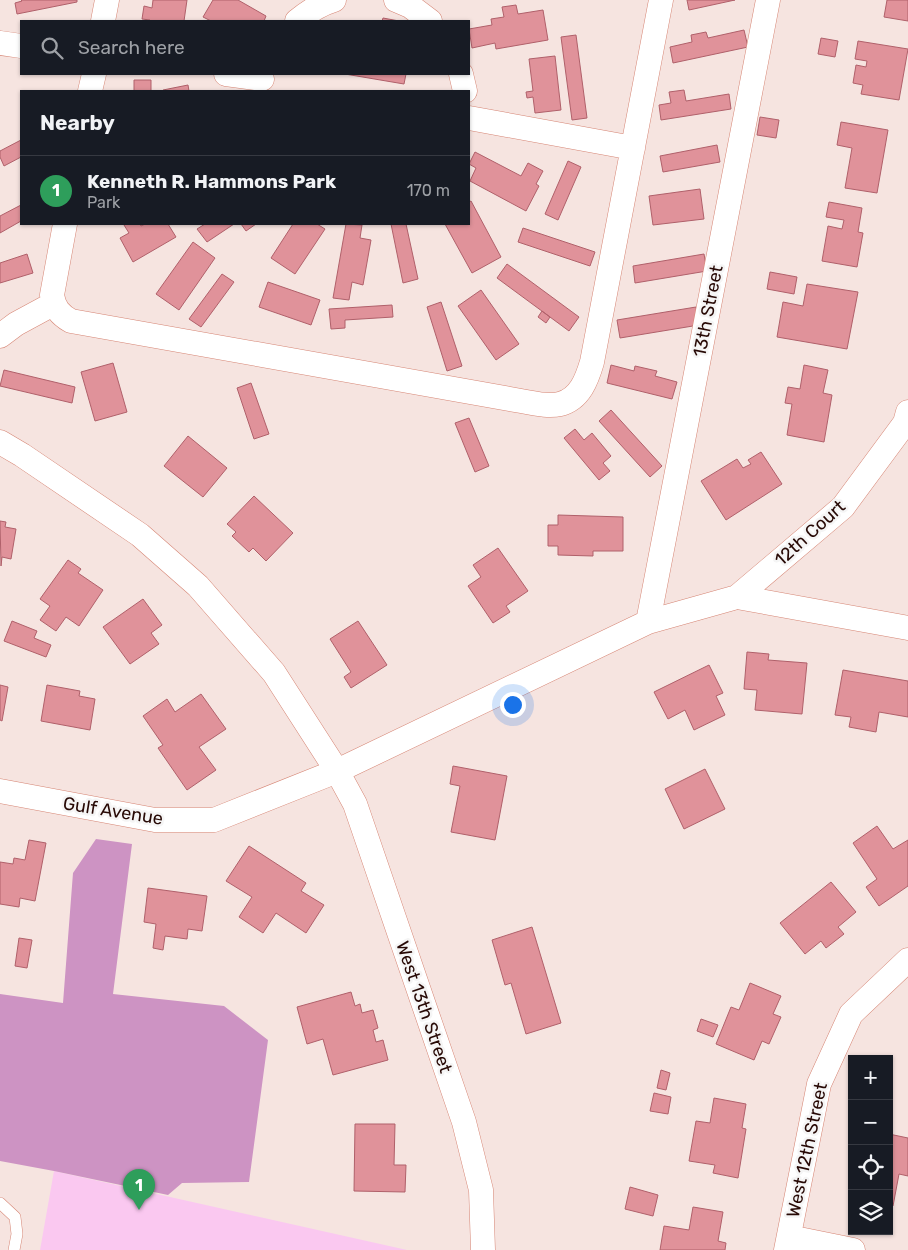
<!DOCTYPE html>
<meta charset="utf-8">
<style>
body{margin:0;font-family:Rubik,sans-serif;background:#20242c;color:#f1f3f6}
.controls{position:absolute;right:15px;bottom:15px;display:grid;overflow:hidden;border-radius:0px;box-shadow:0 1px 4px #0004}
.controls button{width:45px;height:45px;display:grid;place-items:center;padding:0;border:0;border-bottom:1px solid #363941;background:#171b24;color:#f1f3f6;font:25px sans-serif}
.you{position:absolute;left:512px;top:704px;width:18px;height:18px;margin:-12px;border:4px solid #fff;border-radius:50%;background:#1a73e8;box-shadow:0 0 0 8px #1a73e833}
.badge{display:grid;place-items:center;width:32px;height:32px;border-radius:50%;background:#387d8b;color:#fff;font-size:16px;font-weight:700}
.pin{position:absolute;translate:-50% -41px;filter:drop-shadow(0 1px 2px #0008)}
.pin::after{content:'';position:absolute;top:26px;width:18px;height:15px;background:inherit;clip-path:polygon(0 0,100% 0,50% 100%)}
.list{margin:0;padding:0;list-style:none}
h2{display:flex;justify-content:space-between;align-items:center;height:65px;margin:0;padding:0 20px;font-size:21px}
h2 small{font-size:16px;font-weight:400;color:#9ea1a6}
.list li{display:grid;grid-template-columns:32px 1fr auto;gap:15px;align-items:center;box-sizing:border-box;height:70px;padding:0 20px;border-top:1px solid #363941}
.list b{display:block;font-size:19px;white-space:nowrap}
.list p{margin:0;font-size:16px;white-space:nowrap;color:#9ea1a6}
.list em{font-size:16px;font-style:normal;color:#9ea1a6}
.icon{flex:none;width:28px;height:28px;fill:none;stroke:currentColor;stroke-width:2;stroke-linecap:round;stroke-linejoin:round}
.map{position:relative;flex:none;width:908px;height:1250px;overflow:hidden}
.search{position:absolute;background:#171b24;box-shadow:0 1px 4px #0004;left:20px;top:20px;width:450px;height:55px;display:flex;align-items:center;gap:12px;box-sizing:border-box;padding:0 18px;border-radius:0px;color:#9ea1a6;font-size:19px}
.panel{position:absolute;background:#171b24;box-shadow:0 1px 4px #0004;left:20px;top:90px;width:450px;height:135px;border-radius:0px}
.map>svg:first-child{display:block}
.green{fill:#fac8f0}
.forest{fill:#cd93c3}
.building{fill:#e0929a;stroke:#b0606a}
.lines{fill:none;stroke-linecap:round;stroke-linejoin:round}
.service-casing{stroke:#d68574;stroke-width:12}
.minor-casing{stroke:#d68574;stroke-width:25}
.service{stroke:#fff;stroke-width:11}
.minor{stroke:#fff;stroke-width:24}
.labels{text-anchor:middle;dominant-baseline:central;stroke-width:5;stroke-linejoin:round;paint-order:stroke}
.street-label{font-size:18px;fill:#270905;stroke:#f5f5f5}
</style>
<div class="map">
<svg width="908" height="1250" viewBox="0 0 908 1250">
<rect width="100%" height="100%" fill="#f6e4e0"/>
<path class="green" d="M 54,1171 L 407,1250 L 40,1250 Z"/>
<path class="forest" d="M 96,839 L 132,844 L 113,994 L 224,1006 L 268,1040 L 249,1182 L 182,1183 L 168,1195 L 54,1171 L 0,1161 L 0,994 L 63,1003 L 73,873 Z"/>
<path class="building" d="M 21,0 L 77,0 L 77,2 L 17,14 L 15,3 L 22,1 Z
M 153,0 L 187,0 L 184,21 L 150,21 L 150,20 L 142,19 L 144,6 L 152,8 Z
M 213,0 L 238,0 L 266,16 L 264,21 L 211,21 L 203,17 Z
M 687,0 L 735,0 L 689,10 Z
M 887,0 L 908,0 L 908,21 L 884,17 Z
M 516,5 L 518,14 L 543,10 L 548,40 L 496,49 L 495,43 L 472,48 L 469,29 L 492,25 L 491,19 L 504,17 L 502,7 Z
M 383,18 L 399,21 L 382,21 Z
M 744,30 L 748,47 L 673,63 L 670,47 L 692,42 L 691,35 L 706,32 L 708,38 Z
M 576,35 L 587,118 L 572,120 L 561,37 Z
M 821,38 L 838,41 L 835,57 L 818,54 Z
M 858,41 L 908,49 L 899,100 L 861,94 L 863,85 L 853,83 L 856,65 L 866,67 L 867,61 L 855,59 Z
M 555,56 L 561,110 L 535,113 L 533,97 L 527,98 L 526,92 L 533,91 L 529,59 Z
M 345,74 L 406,74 L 404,84 Z
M 134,80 L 151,80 L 151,91 L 134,91 Z
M 188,85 L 189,91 L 163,91 L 163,90 Z
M 684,90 L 686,101 L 729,94 L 731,109 L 661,120 L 659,105 L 671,103 L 669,92 Z
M 760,117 L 779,120 L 776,138 L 757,135 Z
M 841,122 L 888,130 L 877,193 L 845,188 L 852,148 L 837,145 Z
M 21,140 L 21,157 L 4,166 L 0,157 L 0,151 Z
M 717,145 L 720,162 L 663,172 L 660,156 Z
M 475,152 L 521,176 L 528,163 L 543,171 L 536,184 L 539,186 L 526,211 L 470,181 L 476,168 L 469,164 Z
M 568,161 L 581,167 L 558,220 L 545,214 Z
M 700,189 L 704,219 L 653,225 L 649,196 Z
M 471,201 L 501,257 L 472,273 L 445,224 L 469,224 L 469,202 Z
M 829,202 L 862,208 L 858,232 L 863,233 L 857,267 L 822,261 L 828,226 L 842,229 L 844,220 L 826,217 Z
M 21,205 L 21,221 L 0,233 L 0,216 Z
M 125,224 L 140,224 L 141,226 L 145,224 L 168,224 L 176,237 L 133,262 L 120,238 L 129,233 L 124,225 Z
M 205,224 L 234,224 L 207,242 L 197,229 Z
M 241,224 L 256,224 L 246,231 Z
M 293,224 L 317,224 L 325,229 L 295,274 L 271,258 Z
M 346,224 L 362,225 L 360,238 L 371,240 L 363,285 L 352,282 L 349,300 L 333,298 Z
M 391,224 L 406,224 L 418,279 L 403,283 Z
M 523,228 L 595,252 L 590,266 L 518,242 Z
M 193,242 L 215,258 L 179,310 L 156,294 Z
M 27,254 L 33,273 L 0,283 L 0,263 Z
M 704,254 L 707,271 L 635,283 L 633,266 Z
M 507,264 L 579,317 L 569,331 L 497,278 Z
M 770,272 L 797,277 L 794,294 L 767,289 Z
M 222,274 L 234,282 L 201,327 L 189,319 Z
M 268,282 L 320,300 L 311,325 L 259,307 Z
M 807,284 L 858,292 L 847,349 L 777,337 L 783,302 L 803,306 Z
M 481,290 L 519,344 L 496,360 L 458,306 Z
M 441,302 L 462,366 L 447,371 L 427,307 Z
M 392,305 L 393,317 L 345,320 L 345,328 L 331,329 L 329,309 Z
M 696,307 L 699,325 L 620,338 L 617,320 Z
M 542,311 L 550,317 L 546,323 L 538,317 Z
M 113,363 L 127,412 L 95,421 L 81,372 Z
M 611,365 L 634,371 L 635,366 L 657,371 L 655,376 L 677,382 L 672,399 L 607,383 Z
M 804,365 L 828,370 L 823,393 L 832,395 L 824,442 L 787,435 L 792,404 L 785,403 L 788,387 L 800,389 Z
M 4,370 L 75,387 L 72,403 L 0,386 Z
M 251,383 L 269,434 L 254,439 L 237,388 Z
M 611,410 L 662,466 L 650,477 L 599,421 Z
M 469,418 L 489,466 L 475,472 L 455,423 Z
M 575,429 L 584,440 L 592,433 L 611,456 L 603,463 L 610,471 L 599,480 L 564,438 Z
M 188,436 L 227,468 L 203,497 L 164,466 Z
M 761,452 L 782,484 L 726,520 L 701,481 L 737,459 L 743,468 L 751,464 L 748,460 Z
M 254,496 L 293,533 L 266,561 L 253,548 L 249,552 L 232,536 L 236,532 L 227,524 Z
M 558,515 L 623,517 L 623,551 L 593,551 L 593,556 L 558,555 L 558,546 L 548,546 L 548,525 L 558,525 Z
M 0,521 L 6,522 L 5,527 L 16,529 L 11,559 L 2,557 L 1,566 Z
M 498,548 L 528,591 L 506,606 L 510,612 L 493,623 L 468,586 L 481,577 L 473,565 Z
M 68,560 L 81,569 L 78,573 L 103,590 L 79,626 L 66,617 L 56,631 L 40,620 L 50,606 L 40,599 Z
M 143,599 L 162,625 L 151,633 L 159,644 L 130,664 L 103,627 Z
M 12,621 L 37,631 L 34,638 L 51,645 L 46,657 L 4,641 Z
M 358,621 L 387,665 L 351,688 L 344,677 L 351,672 L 330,639 Z
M 747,652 L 769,654 L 768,660 L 807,663 L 802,714 L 755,710 L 757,690 L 744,689 Z
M 709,665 L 723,693 L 716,696 L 725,715 L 694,730 L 685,710 L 668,719 L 654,692 Z
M 843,670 L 908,681 L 908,717 L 879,712 L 876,732 L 849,727 L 851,717 L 835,715 Z
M 0,685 L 8,687 L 2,721 L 0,720 Z
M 47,685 L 80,691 L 79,696 L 95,699 L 90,730 L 41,721 Z
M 201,694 L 226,729 L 199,747 L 216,770 L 187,790 L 158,748 L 163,745 L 143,716 L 167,699 L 175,712 Z
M 453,766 L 507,776 L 495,840 L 451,832 L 460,786 L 450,784 Z
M 705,769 L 725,809 L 684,829 L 665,789 Z
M 877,826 L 893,849 L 908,840 L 908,886 L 879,906 L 866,887 L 877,879 L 853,843 Z
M 29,840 L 46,843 L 35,901 L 20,898 L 19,907 L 0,904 L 0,862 L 13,864 L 14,858 L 25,860 Z
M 249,846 L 306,883 L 301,891 L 324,905 L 306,933 L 276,913 L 263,933 L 239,917 L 252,897 L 226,881 Z
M 831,882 L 856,912 L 838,927 L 844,934 L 826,948 L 821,941 L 805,954 L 780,923 Z
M 148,888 L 207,896 L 202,931 L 188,929 L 187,939 L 165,936 L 163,950 L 153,948 L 156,924 L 144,922 Z
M 532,927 L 561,1023 L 526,1034 L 511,983 L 505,985 L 492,940 Z
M 19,938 L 32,940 L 27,968 L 15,966 Z
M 750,983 L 781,996 L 773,1014 L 781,1017 L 769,1044 L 762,1041 L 754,1060 L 716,1044 L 731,1007 L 739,1010 Z
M 351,992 L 355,1006 L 360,1004 L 362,1013 L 373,1010 L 378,1028 L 373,1030 L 376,1042 L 383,1040 L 388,1060 L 333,1075 L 323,1039 L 307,1044 L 297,1007 Z
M 701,1019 L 718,1025 L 713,1037 L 697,1031 Z
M 661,1070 L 670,1073 L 666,1090 L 657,1088 Z
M 654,1093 L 671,1097 L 668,1114 L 650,1111 Z
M 714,1098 L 746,1104 L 742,1128 L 746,1129 L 738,1178 L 713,1173 L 715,1165 L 689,1161 L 696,1121 L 710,1123 Z
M 355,1124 L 395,1124 L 394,1165 L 406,1165 L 405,1192 L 354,1191 Z
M 889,1134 L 908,1138 L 908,1176 L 899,1174 L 893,1206 L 889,1205 Z
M 630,1187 L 658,1195 L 653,1216 L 625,1209 Z
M 693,1207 L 723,1212 L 718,1241 L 726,1243 L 725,1250 L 660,1250 L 664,1226 L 689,1230 Z"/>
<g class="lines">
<g class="service-casing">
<path id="service" d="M 0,1203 L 15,1217 L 17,1234 L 14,1250"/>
</g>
<g class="minor-casing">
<path id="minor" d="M 396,0 L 410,6 L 430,21
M 103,21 L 107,0
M 297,21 C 308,12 320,4 334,0
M 0,43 L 21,46
M 226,74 L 262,79
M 461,74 L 465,91
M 90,91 L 94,74
M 469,118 L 633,148
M 65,224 L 52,295 C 54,308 60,315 71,321 L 521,401 C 533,403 548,407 560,404 C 580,399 587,379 592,362 L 661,0
M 0,336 L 16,324 L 53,304
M 0,442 L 22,455 L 140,535 L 198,586 L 274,673 L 337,771 L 355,804 L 464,1122 L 481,1190 L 483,1250
M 737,597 L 843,507 L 905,423 L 908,412
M 648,622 L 768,0
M 0,791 L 155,820 L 214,820 L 337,771 L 648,622 L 737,597 L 908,628
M 789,1237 L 853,1250
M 786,1250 L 819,1084 L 851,1014 L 908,960"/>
</g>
<use href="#service" class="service"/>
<use href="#minor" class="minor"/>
</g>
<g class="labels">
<g class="street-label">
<text transform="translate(708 311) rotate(-79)">13th Street</text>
<text transform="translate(810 533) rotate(-42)">12th Court</text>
<text transform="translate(113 811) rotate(9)">Gulf Avenue</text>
<text transform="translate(424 1007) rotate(71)">West 13th Street</text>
<text transform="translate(807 1150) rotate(-78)">West 12th Street</text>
</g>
</g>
</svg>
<div class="controls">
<button>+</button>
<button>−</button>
<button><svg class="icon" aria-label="locate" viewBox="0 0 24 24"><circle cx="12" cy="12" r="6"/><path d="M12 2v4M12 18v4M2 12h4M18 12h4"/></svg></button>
<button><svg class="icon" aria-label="layers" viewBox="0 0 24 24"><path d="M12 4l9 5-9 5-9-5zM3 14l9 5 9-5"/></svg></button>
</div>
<div class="you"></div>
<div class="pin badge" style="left:139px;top:1210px;background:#2e9e5b">1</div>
<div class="search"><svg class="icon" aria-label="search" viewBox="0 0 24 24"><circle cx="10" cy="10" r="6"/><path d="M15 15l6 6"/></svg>Search here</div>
<section class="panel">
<h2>Nearby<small></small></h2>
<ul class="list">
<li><span class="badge" style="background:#2e9e5b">1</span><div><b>Kenneth R. Hammons Park</b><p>Park</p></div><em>170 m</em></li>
</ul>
</section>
</div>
